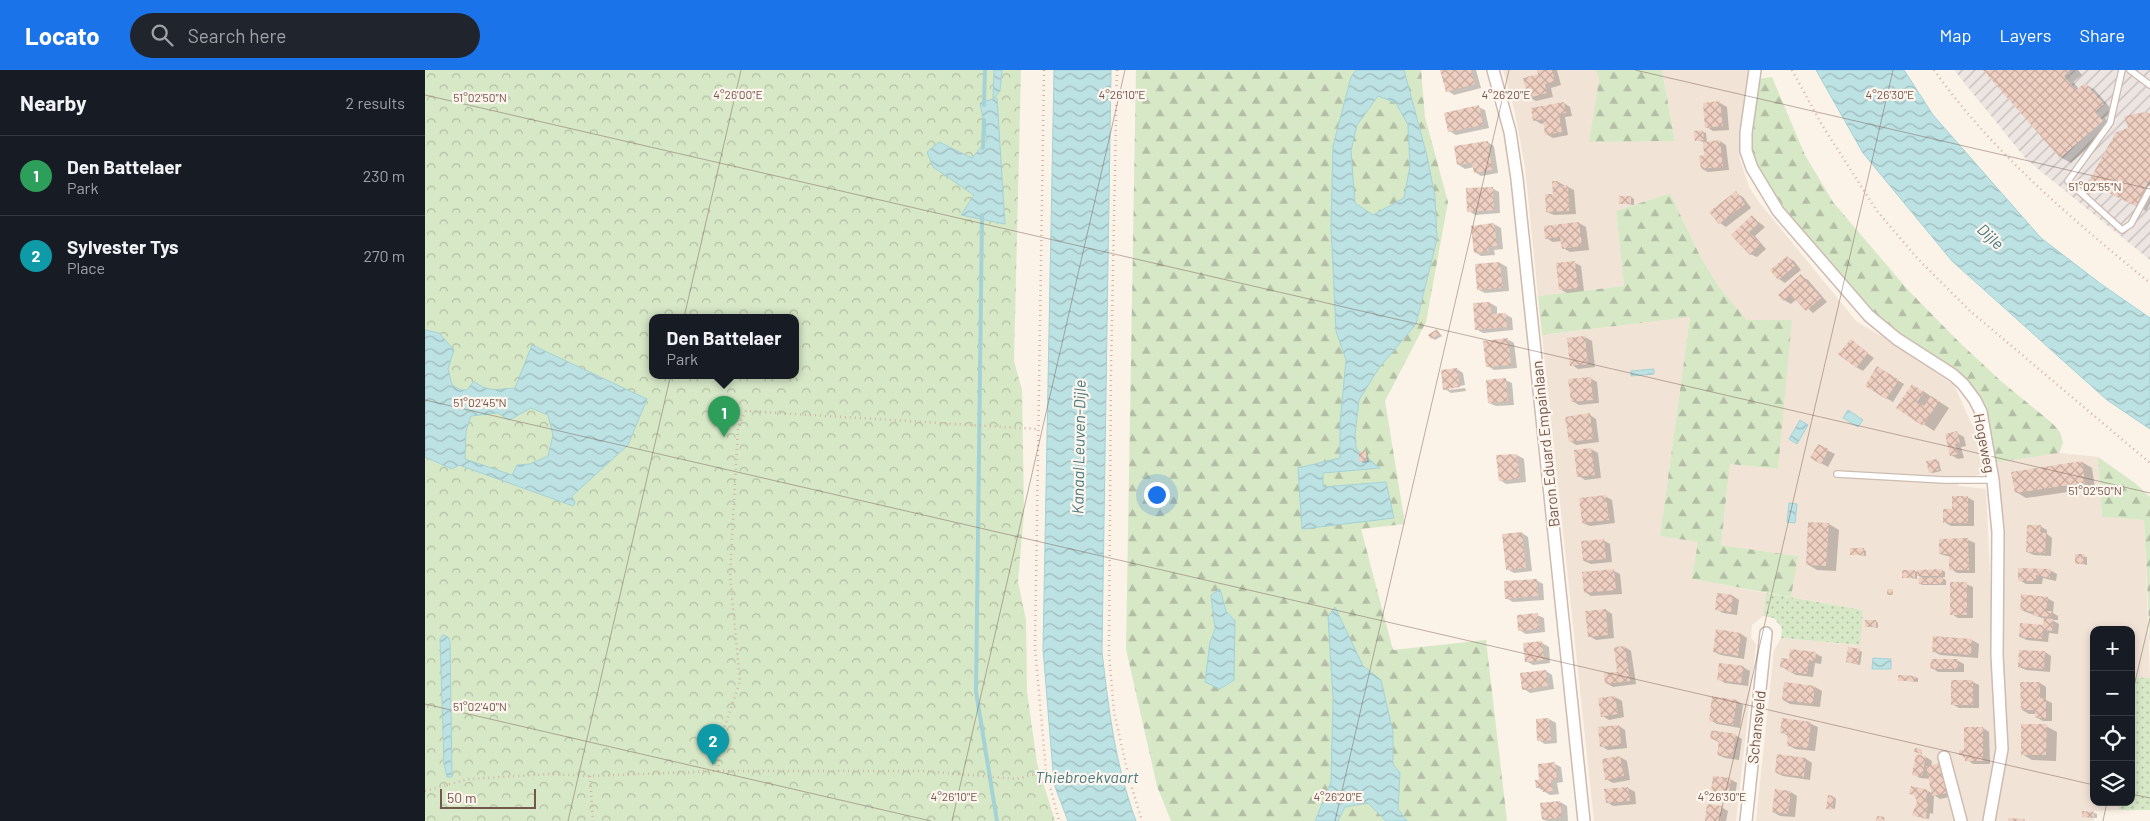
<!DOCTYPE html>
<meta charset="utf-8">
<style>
body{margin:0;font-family:Barlow,sans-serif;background:#20242c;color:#f1f3f6}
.controls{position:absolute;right:15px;bottom:15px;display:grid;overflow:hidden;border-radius:10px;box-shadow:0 2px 8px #0003}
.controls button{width:45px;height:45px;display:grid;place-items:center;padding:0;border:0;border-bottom:1px solid #363941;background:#171b24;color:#f1f3f6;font:25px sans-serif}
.scale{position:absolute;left:15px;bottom:12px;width:96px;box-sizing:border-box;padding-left:5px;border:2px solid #73574d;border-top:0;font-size:14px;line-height:18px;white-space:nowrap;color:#73574d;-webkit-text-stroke:4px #fef6ee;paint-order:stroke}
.you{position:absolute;left:731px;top:424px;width:18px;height:18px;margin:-12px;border:4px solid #fff;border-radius:50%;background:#1a73e8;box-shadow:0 0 0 8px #1a73e833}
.badge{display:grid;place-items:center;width:32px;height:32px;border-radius:50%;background:#1a73e8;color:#fff;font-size:16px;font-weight:700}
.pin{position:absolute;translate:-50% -41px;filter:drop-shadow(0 1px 2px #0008)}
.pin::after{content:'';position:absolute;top:26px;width:18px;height:15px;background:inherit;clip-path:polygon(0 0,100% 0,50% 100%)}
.popup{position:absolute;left:224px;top:244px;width:150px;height:65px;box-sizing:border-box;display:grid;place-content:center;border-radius:10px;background:#171b24;filter:drop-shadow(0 1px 4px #0005);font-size:16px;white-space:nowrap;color:#9ea1a6}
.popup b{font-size:19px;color:#f1f3f6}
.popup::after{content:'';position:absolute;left:50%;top:100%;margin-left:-10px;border:10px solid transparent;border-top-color:#171b24}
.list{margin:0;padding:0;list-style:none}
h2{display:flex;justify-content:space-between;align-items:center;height:65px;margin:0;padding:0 20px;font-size:21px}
h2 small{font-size:16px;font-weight:400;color:#9ea1a6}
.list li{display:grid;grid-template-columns:32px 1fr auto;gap:15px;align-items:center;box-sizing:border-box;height:80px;padding:0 20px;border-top:1px solid #363941}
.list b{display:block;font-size:19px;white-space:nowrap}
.list p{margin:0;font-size:16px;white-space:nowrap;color:#9ea1a6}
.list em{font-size:16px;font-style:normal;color:#9ea1a6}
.icon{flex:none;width:28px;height:28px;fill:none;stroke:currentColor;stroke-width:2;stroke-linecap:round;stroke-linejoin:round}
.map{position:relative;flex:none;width:1725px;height:751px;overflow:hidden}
header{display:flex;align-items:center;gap:30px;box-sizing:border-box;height:70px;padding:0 25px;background:#1a73e8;color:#fff}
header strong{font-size:24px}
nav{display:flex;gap:28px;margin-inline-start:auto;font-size:18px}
.search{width:350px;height:45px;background:#20242c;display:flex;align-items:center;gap:12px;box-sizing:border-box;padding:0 18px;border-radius:28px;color:#9ea1a6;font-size:19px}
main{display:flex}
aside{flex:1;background:#171b24}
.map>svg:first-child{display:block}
.residential{fill:#f2e3d7}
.industrial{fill:url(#industrial-furrows)}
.grass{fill:url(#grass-dots)}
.forest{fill:url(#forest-firs);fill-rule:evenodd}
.park{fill:url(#park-crowns);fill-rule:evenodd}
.water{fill:url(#water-waves);stroke:#a4d2d5;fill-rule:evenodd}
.shadow{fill:#0003}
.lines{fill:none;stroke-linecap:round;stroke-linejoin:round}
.stream{stroke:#a4d2d5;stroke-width:4}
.building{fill:url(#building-cross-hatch)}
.lane-casing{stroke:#cebbb1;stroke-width:8}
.street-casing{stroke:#cebbb1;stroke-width:14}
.path{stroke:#d4b2a4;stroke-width:2.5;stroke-dasharray:1 4;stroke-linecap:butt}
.lane{stroke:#fff;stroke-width:5.5}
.street{stroke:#fff;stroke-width:11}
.ticks{fill:none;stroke:#73574d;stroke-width:1;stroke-opacity:0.45}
.labels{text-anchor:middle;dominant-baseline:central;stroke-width:4.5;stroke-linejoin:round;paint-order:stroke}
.street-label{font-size:15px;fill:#73574d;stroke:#fef6ee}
.water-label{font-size:16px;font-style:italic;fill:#457a7f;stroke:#fef6ee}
.ticks-label{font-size:12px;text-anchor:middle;fill:#73574d;stroke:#fef6ee;stroke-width:4.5;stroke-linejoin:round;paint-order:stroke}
</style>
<header>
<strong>Locato</strong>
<div class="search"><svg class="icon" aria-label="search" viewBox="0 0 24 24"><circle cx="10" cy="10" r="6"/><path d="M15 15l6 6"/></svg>Search here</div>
<nav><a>Map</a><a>Layers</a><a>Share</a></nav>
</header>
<main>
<aside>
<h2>Nearby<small>2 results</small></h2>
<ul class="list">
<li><span class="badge" style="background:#2e9e5b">1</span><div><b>Den Battelaer</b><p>Park</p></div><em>230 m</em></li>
<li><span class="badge" style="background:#0f9aa8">2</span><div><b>Sylvester Tys</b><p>Place</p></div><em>270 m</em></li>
</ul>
</aside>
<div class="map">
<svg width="1725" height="751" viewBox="0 0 1725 751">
<defs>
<pattern id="industrial-furrows" width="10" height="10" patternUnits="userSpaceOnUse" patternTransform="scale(1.25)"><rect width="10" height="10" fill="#ece5e1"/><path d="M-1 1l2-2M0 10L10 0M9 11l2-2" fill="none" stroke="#c4bcb9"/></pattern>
<pattern id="grass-dots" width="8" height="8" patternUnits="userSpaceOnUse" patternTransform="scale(1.25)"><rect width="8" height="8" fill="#d7e8c7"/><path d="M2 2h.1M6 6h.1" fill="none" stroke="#b3bfa4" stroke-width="1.8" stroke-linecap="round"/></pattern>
<pattern id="forest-firs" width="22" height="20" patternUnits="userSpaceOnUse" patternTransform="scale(1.25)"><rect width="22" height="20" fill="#d7e8c7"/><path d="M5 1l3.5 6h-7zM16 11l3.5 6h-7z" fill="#b3bfa4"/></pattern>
<pattern id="park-crowns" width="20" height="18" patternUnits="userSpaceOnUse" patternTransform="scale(1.25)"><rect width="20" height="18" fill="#d7e8c7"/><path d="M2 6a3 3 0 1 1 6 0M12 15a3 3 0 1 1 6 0" fill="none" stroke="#b3bfa4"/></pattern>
<pattern id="water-waves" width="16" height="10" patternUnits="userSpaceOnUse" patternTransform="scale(1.25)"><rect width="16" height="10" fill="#bde2e4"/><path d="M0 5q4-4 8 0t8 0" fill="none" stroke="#9ebabb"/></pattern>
<pattern id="building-cross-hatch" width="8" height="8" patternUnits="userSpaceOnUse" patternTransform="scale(1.25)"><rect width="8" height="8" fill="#efcfc1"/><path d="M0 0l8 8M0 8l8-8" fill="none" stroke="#c6ab9f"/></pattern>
</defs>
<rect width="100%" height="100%" fill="#fbf2e8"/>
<path class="residential" d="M 1078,0 L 1171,0 L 1174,10 L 1165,72 L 1250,70 L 1237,0 L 1325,0 L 1314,62 L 1315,89 L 1324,117 L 1334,132 L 1432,252 L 1458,267 L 1529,315 L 1550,361 L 1558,403 L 1550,406 L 1534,407 L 1533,416 L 1561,419 L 1573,676 L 1560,751 L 1331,751 L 1349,580 L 1356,568 L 1434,575 L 1438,540 L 1366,527 L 1372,486 L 1296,475 L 1305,394 L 1352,399 L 1366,250 L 1322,250 L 1294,217 L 1275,186 L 1245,123 L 1191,141 L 1199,216 L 1113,226 L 1100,97 L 1089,38 Z
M 1265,247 L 1235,466 L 1274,472 L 1267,509 L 1341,523 L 1338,546 L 1327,555 L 1326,568 L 1331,574 L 1311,751 L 1169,751 L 1117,265 Z
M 1634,383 L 1673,387 L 1677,447 L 1719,450 L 1725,608 L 1706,607 L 1706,560 L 1669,560 L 1669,732 L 1694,732 L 1694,740 L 1669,741 L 1669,751 L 1568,751 L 1579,690 L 1569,393 Z"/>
<path class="industrial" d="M 1529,0 L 1725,0 L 1725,190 L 1601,89 Z"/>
<path class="grass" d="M 1341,523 L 1438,540 L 1435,575 L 1356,568 L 1357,558 L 1349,548 L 1338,546 Z
M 1706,607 L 1725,608 L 1725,740 L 1694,740 L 1694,732 L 1706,732 Z"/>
<path class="forest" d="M 711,0 L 931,0 L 926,7 L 908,76 L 906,157 L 911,260 L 921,290 L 915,353 L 915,388 L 873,398 L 877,458 L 898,417 L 898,403 L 954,398 L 931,380 L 930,364 L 934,330 L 954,298 L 991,254 L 1012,169 L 1010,127 L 1002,86 L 979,0 L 996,0 L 1000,47 L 1023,132 L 1001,252 L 960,331 L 980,454 L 936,459 L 968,580 L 1061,570 L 1082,751 L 982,751 L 973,739 L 975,703 L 968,694 L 968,662 L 956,611 L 938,596 L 910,537 L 906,712 L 890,751 L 746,751 L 732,716 L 701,579 ZM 795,519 L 801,541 L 810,551 L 810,573 L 785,572 L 790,559 L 786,525 Z
M 1171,0 L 1237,0 L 1250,71 L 1164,72 L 1174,10 Z
M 1347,7 L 1380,85 L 1408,132 L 1483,220 L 1534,272 L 1577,312 L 1627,353 L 1635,362 L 1638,373 L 1634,383 L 1569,393 L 1554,330 L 1457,254 L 1357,139 L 1327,86 L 1325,62 L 1333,9 Z
M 953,26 L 971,33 L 983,55 L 985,96 L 979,128 L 948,145 L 930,133 L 926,81 L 932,55 Z
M 1245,123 L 1275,186 L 1294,217 L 1322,250 L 1367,250 L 1353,399 L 1305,394 L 1296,475 L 1373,486 L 1366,527 L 1267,509 L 1273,472 L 1235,466 L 1265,247 L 1117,265 L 1113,226 L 1199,216 L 1191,141 Z
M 1673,387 L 1710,413 L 1725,427 L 1725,575 L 1719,450 L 1677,447 Z
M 943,733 L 961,751 L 913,751 L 920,737 Z"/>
<path class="park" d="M 0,0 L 596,0 L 589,291 L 597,320 L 599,442 L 593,512 L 601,550 L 602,622 L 612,693 L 630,751 L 0,751 ZM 228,248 L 370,248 L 370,306 L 228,306 Z"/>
<path class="water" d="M 569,0 L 577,0 L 575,21 L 569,28 L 572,28 L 580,154 L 536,145 L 549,125 L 508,97 L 502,82 L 514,72 L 547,88 L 562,70 L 555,33 L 568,29 Z
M 629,0 L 686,0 L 677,582 C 684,641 690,694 711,751 L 643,751 L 629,714 L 618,579 Z
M 931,0 L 979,0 L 1002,86 L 1010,127 L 1012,169 L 991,254 L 954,298 L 934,330 L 930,364 L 931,379 L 955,398 L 898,403 L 898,417 L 961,412 L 969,448 L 877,459 L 873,398 L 915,388 L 915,353 L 921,290 L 911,261 L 906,157 L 908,76 L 926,7 ZM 953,26 L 971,33 L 983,55 L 985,96 L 979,128 L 948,145 L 930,133 L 926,81 L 932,55 Z
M 1391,0 L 1479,0 L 1508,45 L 1616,168 L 1676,214 L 1725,248 L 1725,359 L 1682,330 L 1527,191 L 1438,83 Z
M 0,260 L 14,263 L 29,280 L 23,299 L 27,315 L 36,320 L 42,320 L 49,311 C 62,323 75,319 90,318 L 107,275 L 222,329 L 203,375 L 147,426 L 150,433 L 148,436 L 34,395 L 27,399 L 0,387 ZM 106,338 L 123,345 L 128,365 L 123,386 L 105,394 L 92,395 L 87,405 L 40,389 L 41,361 L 46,346 L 73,343 L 84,350 Z
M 1229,299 L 1229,304 L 1206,306 L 1206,301 Z
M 1423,340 L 1438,350 L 1433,357 L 1418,348 Z
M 1375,350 L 1383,355 L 1372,374 L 1364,369 Z
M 1364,433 L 1372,434 L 1370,453 L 1362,452 Z
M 795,519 L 801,541 L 810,551 L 809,610 L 795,619 L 780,612 L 785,572 L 790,559 L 786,525 Z
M 910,537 L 938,596 L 956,610 L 968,662 L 968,694 L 975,703 L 973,739 L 982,751 L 961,751 L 943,733 L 920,737 L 913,751 L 890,751 L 906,712 L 908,628 L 903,547 Z
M 18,565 L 23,567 L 25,572 L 27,707 L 22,707 L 19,694 L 15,569 Z
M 1448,588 L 1466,589 L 1466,599 L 1447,599 Z"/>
<path class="shadow" d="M 1017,0 L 1051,0 L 1056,18 L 1029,25 L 1023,21 Z
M 1114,0 L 1132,0 L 1136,15 L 1126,18 L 1128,27 L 1111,31 L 1104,27 L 1115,5 Z
M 1560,0 L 1653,0 L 1657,5 L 1648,12 L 1654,19 L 1660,14 L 1670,20 L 1688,41 L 1680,48 L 1687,57 L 1646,93 L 1635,87 Z
M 1139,33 L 1145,37 L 1147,46 L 1140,47 L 1143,65 L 1128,68 L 1121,64 L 1120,53 L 1116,54 L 1110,50 Z
M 1295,33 L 1302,37 L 1304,60 L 1288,61 L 1282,57 Z
M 1053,37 L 1060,40 L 1064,58 L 1031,65 L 1024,61 Z
M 1725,45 L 1725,134 L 1721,141 L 1675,118 L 1705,59 Z
M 1278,62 L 1281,63 L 1282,73 L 1295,71 L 1301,75 L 1304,100 L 1283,102 L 1277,99 L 1281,86 L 1279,72 L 1271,70 Z
M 1062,72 L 1069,76 L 1073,103 L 1056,106 L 1050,102 L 1049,97 L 1040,99 L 1034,95 Z
M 1133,112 L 1149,120 L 1151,144 L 1129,145 L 1122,142 Z
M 1067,118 L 1074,122 L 1075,143 L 1050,145 L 1044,141 Z
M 1311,123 L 1318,127 L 1326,138 L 1301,157 L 1295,153 Z
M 1206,127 L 1209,129 L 1209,135 L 1195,133 Z
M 1327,147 L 1340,157 L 1330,166 L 1341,179 L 1332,187 L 1325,184 L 1308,165 Z
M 1154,153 L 1161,157 L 1164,180 L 1145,182 L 1138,178 L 1137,171 L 1128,172 L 1121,168 L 1120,157 Z
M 1069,154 L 1076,158 L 1078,179 L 1069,180 L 1070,185 L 1056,186 L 1050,182 Z
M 1362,187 L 1369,191 L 1376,200 L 1360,213 L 1354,209 Z
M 1075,193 L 1082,197 L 1084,221 L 1060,223 L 1054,220 L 1051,195 Z
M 1150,193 L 1156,196 L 1159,221 L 1142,223 L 1135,219 Z
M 1376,206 L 1383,210 L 1402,232 L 1388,243 L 1372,229 L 1366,234 L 1359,230 Z
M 1065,233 L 1072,237 L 1072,245 L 1080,244 L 1087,248 L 1088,260 L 1058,263 L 1051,259 Z
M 1012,260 L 1017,266 L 1010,270 L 1007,268 Z
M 1160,267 L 1167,271 L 1170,297 L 1153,299 L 1147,295 Z
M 1082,269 L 1089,273 L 1092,298 L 1069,300 L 1063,296 Z
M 1426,271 L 1449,288 L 1438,301 L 1431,297 Z
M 1452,298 L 1479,314 L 1468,332 L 1441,316 Z
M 1032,299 L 1038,303 L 1040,315 L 1024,318 L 1024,320 L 1040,318 L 1041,321 L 1026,323 L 1020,319 Z
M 1165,308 L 1172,312 L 1174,333 L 1154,335 L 1147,331 Z
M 1080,310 L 1087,313 L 1089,335 L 1071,336 L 1064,333 Z
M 1498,321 L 1524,338 L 1509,361 L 1473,337 Z
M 1165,345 L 1171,349 L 1174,372 L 1151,375 L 1145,371 Z
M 1532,363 L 1539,367 L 1541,376 L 1536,377 L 1539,388 L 1533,389 L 1526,385 Z
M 1394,376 L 1410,384 L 1403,397 L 1387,388 Z
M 1166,379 L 1173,383 L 1176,408 L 1160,410 L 1154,406 Z
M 941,382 L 943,384 L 944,392 L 938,393 L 935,391 Z
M 1092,385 L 1099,389 L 1101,412 L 1081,414 L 1075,410 Z
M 1511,390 L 1514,392 L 1516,401 L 1508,403 L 1505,402 Z
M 1657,392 L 1667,398 L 1670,418 L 1601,428 L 1591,422 Z
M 1180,426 L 1187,430 L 1190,453 L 1165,456 L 1158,453 Z
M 1542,427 L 1549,431 L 1549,456 L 1526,456 L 1519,452 Z
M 1404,454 L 1414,460 L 1411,501 L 1392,500 L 1382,494 Z
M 1615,456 L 1622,460 L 1622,464 L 1627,468 L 1626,486 L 1609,485 L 1602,482 Z
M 1097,463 L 1103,467 L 1107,501 L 1089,503 L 1082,499 Z
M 1178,470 L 1185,474 L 1187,492 L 1166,494 L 1159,491 Z
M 1515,470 L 1543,470 L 1550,473 L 1550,503 L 1532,503 L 1526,499 L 1526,487 L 1515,484 Z
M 1438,479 L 1441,481 L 1441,486 L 1426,484 Z
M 1651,485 L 1662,487 L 1662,495 L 1651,493 Z
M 1517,500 L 1520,502 L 1520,507 L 1515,507 L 1521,510 L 1521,515 L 1498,515 L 1495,514 L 1499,509 L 1492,505 L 1492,509 L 1478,507 L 1490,501 L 1494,503 Z
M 1625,500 L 1632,504 L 1631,511 L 1618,508 L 1617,514 L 1601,514 L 1594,510 Z
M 1189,501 L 1195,504 L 1197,524 L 1166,526 L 1160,522 Z
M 1111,510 L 1118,514 L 1119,530 L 1088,532 L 1081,528 Z
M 1541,514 L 1548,517 L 1548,548 L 1533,548 L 1527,544 Z
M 1308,526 L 1314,530 L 1312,545 L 1298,543 L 1291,539 Z
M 1622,528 L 1629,532 L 1628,543 L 1633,546 L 1633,550 L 1627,550 L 1634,554 L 1633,564 L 1624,563 L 1623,572 L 1602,570 L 1595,567 L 1619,556 L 1620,549 L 1596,540 Z
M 1181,540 L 1187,544 L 1189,568 L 1171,570 L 1164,566 Z
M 1112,545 L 1119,548 L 1120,562 L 1101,564 L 1094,560 Z
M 1451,551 L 1453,553 L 1453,558 L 1441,556 Z
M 1292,561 L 1316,564 L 1322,568 L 1319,589 L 1296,585 L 1289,582 Z
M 1509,567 L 1547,570 L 1554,574 L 1553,588 L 1515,585 L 1508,581 Z
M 1117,573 L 1124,577 L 1125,593 L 1108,595 L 1101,591 Z
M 1200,577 L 1206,581 L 1211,614 L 1188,617 L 1181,613 L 1194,603 Z
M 1434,580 L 1437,582 L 1435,595 L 1422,592 Z
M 1620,582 L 1626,586 L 1625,602 L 1601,600 L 1594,597 Z
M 1390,583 L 1397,587 L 1396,594 L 1390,593 L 1388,607 L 1371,605 L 1357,597 L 1365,591 Z
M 1533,591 L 1539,594 L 1539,602 L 1513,602 L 1507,598 Z
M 1318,597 L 1325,601 L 1323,616 L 1300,613 L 1293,609 Z
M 1121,601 L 1127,605 L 1129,619 L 1105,623 L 1099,619 Z
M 1490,607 L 1493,608 L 1493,612 L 1474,610 Z
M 1548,612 L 1554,615 L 1554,638 L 1534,638 L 1527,634 Z
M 1360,613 L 1390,617 L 1397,621 L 1395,637 L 1365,634 L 1358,630 Z
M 1615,613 L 1621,617 L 1621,630 L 1627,633 L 1627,651 L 1618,651 L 1611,647 L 1611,644 L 1604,644 L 1597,640 Z
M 1190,627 L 1197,631 L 1199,647 L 1184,650 L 1177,646 Z
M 1312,631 L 1318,635 L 1315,658 L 1292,654 L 1285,650 Z
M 1124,649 L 1131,653 L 1132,673 L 1120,674 L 1113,670 Z
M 1358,650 L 1386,654 L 1393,657 L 1390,681 L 1370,679 L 1363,675 L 1363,666 L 1357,662 Z
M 1194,656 L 1200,660 L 1202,678 L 1183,680 L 1176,676 Z
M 1621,656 L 1632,662 L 1631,691 L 1607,690 L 1597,684 Z
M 1558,658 L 1564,662 L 1565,694 L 1548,694 L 1535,684 L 1541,681 Z
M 1310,665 L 1317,669 L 1314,690 L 1300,688 L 1293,685 L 1295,673 L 1286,668 Z
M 1195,687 L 1202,691 L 1205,710 L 1188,713 L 1181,709 Z
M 1501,687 L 1507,691 L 1506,697 L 1516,695 L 1528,726 L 1515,729 L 1509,725 L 1508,744 L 1505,743 L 1504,749 L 1492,746 L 1503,721 L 1508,724 L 1505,709 L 1495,708 L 1488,704 Z
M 1381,689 L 1387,693 L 1385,710 L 1358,706 L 1351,703 Z
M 1130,694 L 1136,697 L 1138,712 L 1132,713 L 1134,724 L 1125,725 L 1112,717 Z
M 1305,709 L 1312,713 L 1310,726 L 1294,725 L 1287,721 Z
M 1203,718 L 1210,722 L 1211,734 L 1188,736 L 1182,732 Z
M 1366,722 L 1372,726 L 1370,747 L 1355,746 L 1348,742 Z
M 1409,727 L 1411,729 L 1410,739 L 1404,738 Z
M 1135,732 L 1142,736 L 1143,751 L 1122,751 L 1118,749 Z
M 1296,737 L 1303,741 L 1301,751 L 1281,751 Z
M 1669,743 L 1672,744 L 1672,748 L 1658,747 Z"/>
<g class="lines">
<path class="stream" d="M 559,35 L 560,0
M 558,78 L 559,50
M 557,145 L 551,622 L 572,751"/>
</g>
<path class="building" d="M 1015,0 L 1046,0 L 1050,14 L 1021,22 Z
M 1112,0 L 1127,0 L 1130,11 L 1120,14 L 1122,23 L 1103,28 L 1098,8 L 1113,4 Z
M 1558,0 L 1645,0 L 1639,6 L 1651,20 L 1660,13 L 1679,34 L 1670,42 L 1678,51 L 1635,88 Z
M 1295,31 L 1298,56 L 1280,58 L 1278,33 Z
M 1139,32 L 1141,43 L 1134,44 L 1137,62 L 1120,65 L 1118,49 L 1108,51 L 1106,38 Z
M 1054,35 L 1058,55 L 1023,62 L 1019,43 Z
M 1721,42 L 1725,44 L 1725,109 L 1711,136 L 1663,113 L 1691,62 L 1703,58 L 1699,46 Z
M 1278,60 L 1279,70 L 1270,71 L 1269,61 Z
M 1295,70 L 1298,97 L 1276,99 L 1274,86 L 1279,85 L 1278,72 Z
M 1063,71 L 1067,100 L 1049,103 L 1047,93 L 1032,95 L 1029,76 Z
M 1127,111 L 1133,111 L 1134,116 L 1143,115 L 1144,141 L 1121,142 L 1120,124 L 1128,124 Z
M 1068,117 L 1069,140 L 1042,142 L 1041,118 Z
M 1311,121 L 1320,134 L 1294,154 L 1284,142 Z
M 1194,126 L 1206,126 L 1206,134 L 1194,134 Z
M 1327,145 L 1334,153 L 1324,162 L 1336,174 L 1325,185 L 1306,165 Z
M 1154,152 L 1157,176 L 1137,179 L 1135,167 L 1120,169 L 1119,156 Z
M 1069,153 L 1072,176 L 1063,177 L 1064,182 L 1049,183 L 1046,156 Z
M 1362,186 L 1370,196 L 1353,210 L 1345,200 Z
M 1150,191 L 1153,218 L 1134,220 L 1131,193 Z
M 1075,192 L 1078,218 L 1052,220 L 1050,194 Z
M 1376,204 L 1396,228 L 1381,241 L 1366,225 L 1358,231 L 1353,225 Z
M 1065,232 L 1066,244 L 1081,243 L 1082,257 L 1050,260 L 1048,233 Z
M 1012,259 L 1015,264 L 1006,269 L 1003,265 Z
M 1160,266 L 1163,294 L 1145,296 L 1142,268 Z
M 1083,268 L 1086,295 L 1061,297 L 1058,271 Z
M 1426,269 L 1443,283 L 1431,298 L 1413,284 Z
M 1452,296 L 1474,310 L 1461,329 L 1440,316 Z
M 1032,298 L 1035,317 L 1018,320 L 1016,300 Z
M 1166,307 L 1168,330 L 1146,332 L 1143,309 Z
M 1081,308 L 1083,331 L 1063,333 L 1061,310 Z
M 1487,314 L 1499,322 L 1492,332 L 1499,336 L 1506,326 L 1514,331 L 1498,356 L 1471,338 Z
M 1165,343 L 1168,369 L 1144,372 L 1140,347 Z
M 1532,361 L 1535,373 L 1530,374 L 1533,384 L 1525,386 L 1520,364 Z
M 1393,374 L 1404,379 L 1396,394 L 1385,388 Z
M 1166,378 L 1170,405 L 1152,407 L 1149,380 Z
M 941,381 L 942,391 L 934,392 L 934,382 Z
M 1092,384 L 1095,408 L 1074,411 L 1071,385 Z
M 1512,389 L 1514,400 L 1504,403 L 1501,391 Z
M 1657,391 L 1660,413 L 1590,423 L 1586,402 Z
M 1181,425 L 1184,450 L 1157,453 L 1154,428 Z
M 1527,426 L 1543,426 L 1543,453 L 1518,453 L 1518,439 L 1527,439 Z
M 1383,452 L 1404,453 L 1401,496 L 1381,495 Z
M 1602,455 L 1616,455 L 1615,462 L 1621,463 L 1620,483 L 1601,482 Z
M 1097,462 L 1101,498 L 1081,500 L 1077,464 Z
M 1543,468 L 1544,500 L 1524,500 L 1524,484 L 1514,484 L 1514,469 Z
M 1179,469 L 1181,489 L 1158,491 L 1156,471 Z
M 1425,478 L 1439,478 L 1439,485 L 1425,485 Z
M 1650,484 L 1659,484 L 1659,494 L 1650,494 Z
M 1593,498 L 1626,499 L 1625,508 L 1611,505 L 1611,511 L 1593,511 Z
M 1189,499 L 1191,520 L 1159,523 L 1157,502 Z
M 1517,499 L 1517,506 L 1492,506 L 1492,500 Z
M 1477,500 L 1490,500 L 1490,508 L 1477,508 Z
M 1518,507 L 1518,514 L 1494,514 L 1493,508 Z
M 1112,509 L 1113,526 L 1080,529 L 1079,511 Z
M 1525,512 L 1542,512 L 1542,545 L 1525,545 Z
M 1462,519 L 1468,519 L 1468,525 L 1462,525 Z
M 1292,523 L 1308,525 L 1306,542 L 1290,540 Z
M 1596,524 L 1623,527 L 1621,541 L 1627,541 L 1627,547 L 1608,546 L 1609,542 L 1595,540 Z
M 1181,539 L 1183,565 L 1163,567 L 1160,541 Z
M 1113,543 L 1114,559 L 1093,561 L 1092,545 Z
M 1619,548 L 1628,549 L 1627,561 L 1618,560 L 1617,569 L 1594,567 L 1595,553 L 1618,555 Z
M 1440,550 L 1451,550 L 1451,557 L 1440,557 Z
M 1291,559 L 1316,563 L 1313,586 L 1288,582 Z
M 1508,566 L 1547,569 L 1546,585 L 1507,582 Z
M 1117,571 L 1119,590 L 1100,592 L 1098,573 Z
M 1200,576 L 1205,611 L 1180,614 L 1179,603 L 1192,602 L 1189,577 Z
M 1423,577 L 1435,579 L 1433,594 L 1421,592 Z
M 1365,579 L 1391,582 L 1390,591 L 1384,590 L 1382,604 L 1363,602 L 1363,598 L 1355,597 L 1356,588 L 1364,589 Z
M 1594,580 L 1620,581 L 1619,599 L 1593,597 Z
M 1506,589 L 1533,589 L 1533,599 L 1505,599 Z
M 1294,593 L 1319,596 L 1316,613 L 1292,610 Z
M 1121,600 L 1123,616 L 1097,620 L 1095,603 Z
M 1473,605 L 1491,606 L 1491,611 L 1473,611 Z
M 1526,610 L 1548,610 L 1548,635 L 1526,635 Z
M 1359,612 L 1390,616 L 1388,634 L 1357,630 Z
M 1595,612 L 1615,612 L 1615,628 L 1621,628 L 1621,648 L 1610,648 L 1610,640 L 1596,640 Z
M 1190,626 L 1193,644 L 1176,647 L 1173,628 Z
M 1287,626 L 1312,630 L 1308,655 L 1284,651 Z
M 1124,648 L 1126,670 L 1112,671 L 1111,649 Z
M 1357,648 L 1386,652 L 1383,678 L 1362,676 L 1363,664 L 1355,663 Z
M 1596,654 L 1622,654 L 1621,685 L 1596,685 Z
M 1194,655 L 1196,675 L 1175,677 L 1173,657 Z
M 1539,657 L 1558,657 L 1558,691 L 1540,691 L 1540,685 L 1534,685 L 1534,680 L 1539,680 Z
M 1286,660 L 1311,664 L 1307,687 L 1292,685 L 1294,671 L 1285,669 Z
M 1490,678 L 1497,679 L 1497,684 L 1489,682 Z
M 1352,684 L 1381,688 L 1379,707 L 1350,703 Z
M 1491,684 L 1501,686 L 1497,707 L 1487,705 Z
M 1195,686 L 1199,706 L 1180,710 L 1177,689 Z
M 1130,692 L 1132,709 L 1126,710 L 1128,721 L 1118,722 L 1117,717 L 1111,718 L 1110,710 L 1114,710 L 1113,694 Z
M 1516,693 L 1522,723 L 1507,726 L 1501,696 Z
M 1288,706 L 1306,708 L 1304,723 L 1286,721 Z
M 1486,716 L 1503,720 L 1501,728 L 1503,734 L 1501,749 L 1487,745 L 1492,732 L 1489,725 L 1484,724 Z
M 1203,717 L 1205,731 L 1181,733 L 1179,719 Z
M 1350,719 L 1366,721 L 1363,744 L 1347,742 Z
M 1403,725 L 1409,726 L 1407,740 L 1401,739 Z
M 1135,731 L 1137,747 L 1117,750 L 1115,733 Z
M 1282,734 L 1297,736 L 1295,751 L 1280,751 Z
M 1657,741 L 1669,742 L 1669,747 L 1657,747 Z
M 1452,746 L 1460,747 L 1459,751 L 1451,751 Z
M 1583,748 L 1600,749 L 1599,751 L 1583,751 Z"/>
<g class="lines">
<g class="lane-casing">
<path id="lane" d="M 1697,0 L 1685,53 L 1643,111 L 1697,160 L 1706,154 L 1725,119
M 1705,0 L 1725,15
M 1412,404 L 1519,410 L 1568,410"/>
</g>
<g class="street-casing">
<path id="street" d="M 1068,0 L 1085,62 L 1092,109 L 1159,751
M 1330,0 L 1321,63 L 1321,81 L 1327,98 L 1353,141 L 1444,246 L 1472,269 L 1528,305 L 1538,314 L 1550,330 L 1556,342 L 1568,410 L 1573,462 L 1572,585 L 1577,679 L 1564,751
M 1519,687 L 1536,751
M 1321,751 L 1341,563"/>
</g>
<path class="path" d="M 619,0 L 610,578 L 621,701 L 634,751
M 692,0 L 686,300 L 684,584 L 689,642 L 704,708 L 717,751
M 1367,0 L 1397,55 L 1452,141 L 1493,189 L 1544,240 L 1725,393
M 1509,0 C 1568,83 1647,149 1725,213
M 293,701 L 296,667 L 315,612 L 305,505 L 313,357 L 321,341 L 612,359
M 165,706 L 168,751
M 0,721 L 43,709 L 126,704 L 165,706 L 293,701 L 498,701 L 592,709 L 621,701"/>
<use href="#lane" class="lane"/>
<use href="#street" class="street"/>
</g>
<path class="ticks" d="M 1210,0 L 1725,119M 0,25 L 1725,423M 0,330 L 1669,715M 1706,629 L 1725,548M 0,634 L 506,751M 1706,724 L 1725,728M 143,751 L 316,0M 527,751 L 700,0M 910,751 L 1084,0M 1294,751 L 1468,0M 1678,751 L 1682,732"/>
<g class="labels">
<g class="street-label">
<text transform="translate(1560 373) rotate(79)">Hogeweg</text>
<text transform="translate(1120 374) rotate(-96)">Baron Eduard Empainlaan</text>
<text transform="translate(1331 657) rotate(-84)">Schansveld</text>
</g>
<g class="water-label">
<text transform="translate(1566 166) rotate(43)">Dijle</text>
<text transform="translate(653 377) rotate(-89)">Kanaal Leuven-Dijle</text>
<text x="662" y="706">Thiebroekvaart</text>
</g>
</g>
<g class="ticks-label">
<text x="313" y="29">4°26'00"E</text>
<text x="697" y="29">4°26'10"E</text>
<text x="1081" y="29">4°26'20"E</text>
<text x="1465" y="29">4°26'30"E</text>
<text x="55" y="32">51°02'50"N</text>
<text x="1670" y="121">51°02'55"N</text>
<text x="55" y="337">51°02'45"N</text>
<text x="1670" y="425">51°02'50"N</text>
<text x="55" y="641">51°02'40"N</text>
<text x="529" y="731">4°26'10"E</text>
<text x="913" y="731">4°26'20"E</text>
<text x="1297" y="731">4°26'30"E</text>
</g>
</svg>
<div class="controls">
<button>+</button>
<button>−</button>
<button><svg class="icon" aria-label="locate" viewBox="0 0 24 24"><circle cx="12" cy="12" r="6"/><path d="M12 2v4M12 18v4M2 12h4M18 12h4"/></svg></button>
<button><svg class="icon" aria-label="layers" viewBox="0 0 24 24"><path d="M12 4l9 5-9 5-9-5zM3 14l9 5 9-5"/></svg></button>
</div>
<div class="scale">50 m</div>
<div class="you"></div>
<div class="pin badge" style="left:299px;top:367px;background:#2e9e5b">1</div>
<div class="popup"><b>Den Battelaer</b>Park</div>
<div class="pin badge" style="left:288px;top:695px;background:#0f9aa8">2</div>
</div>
</main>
